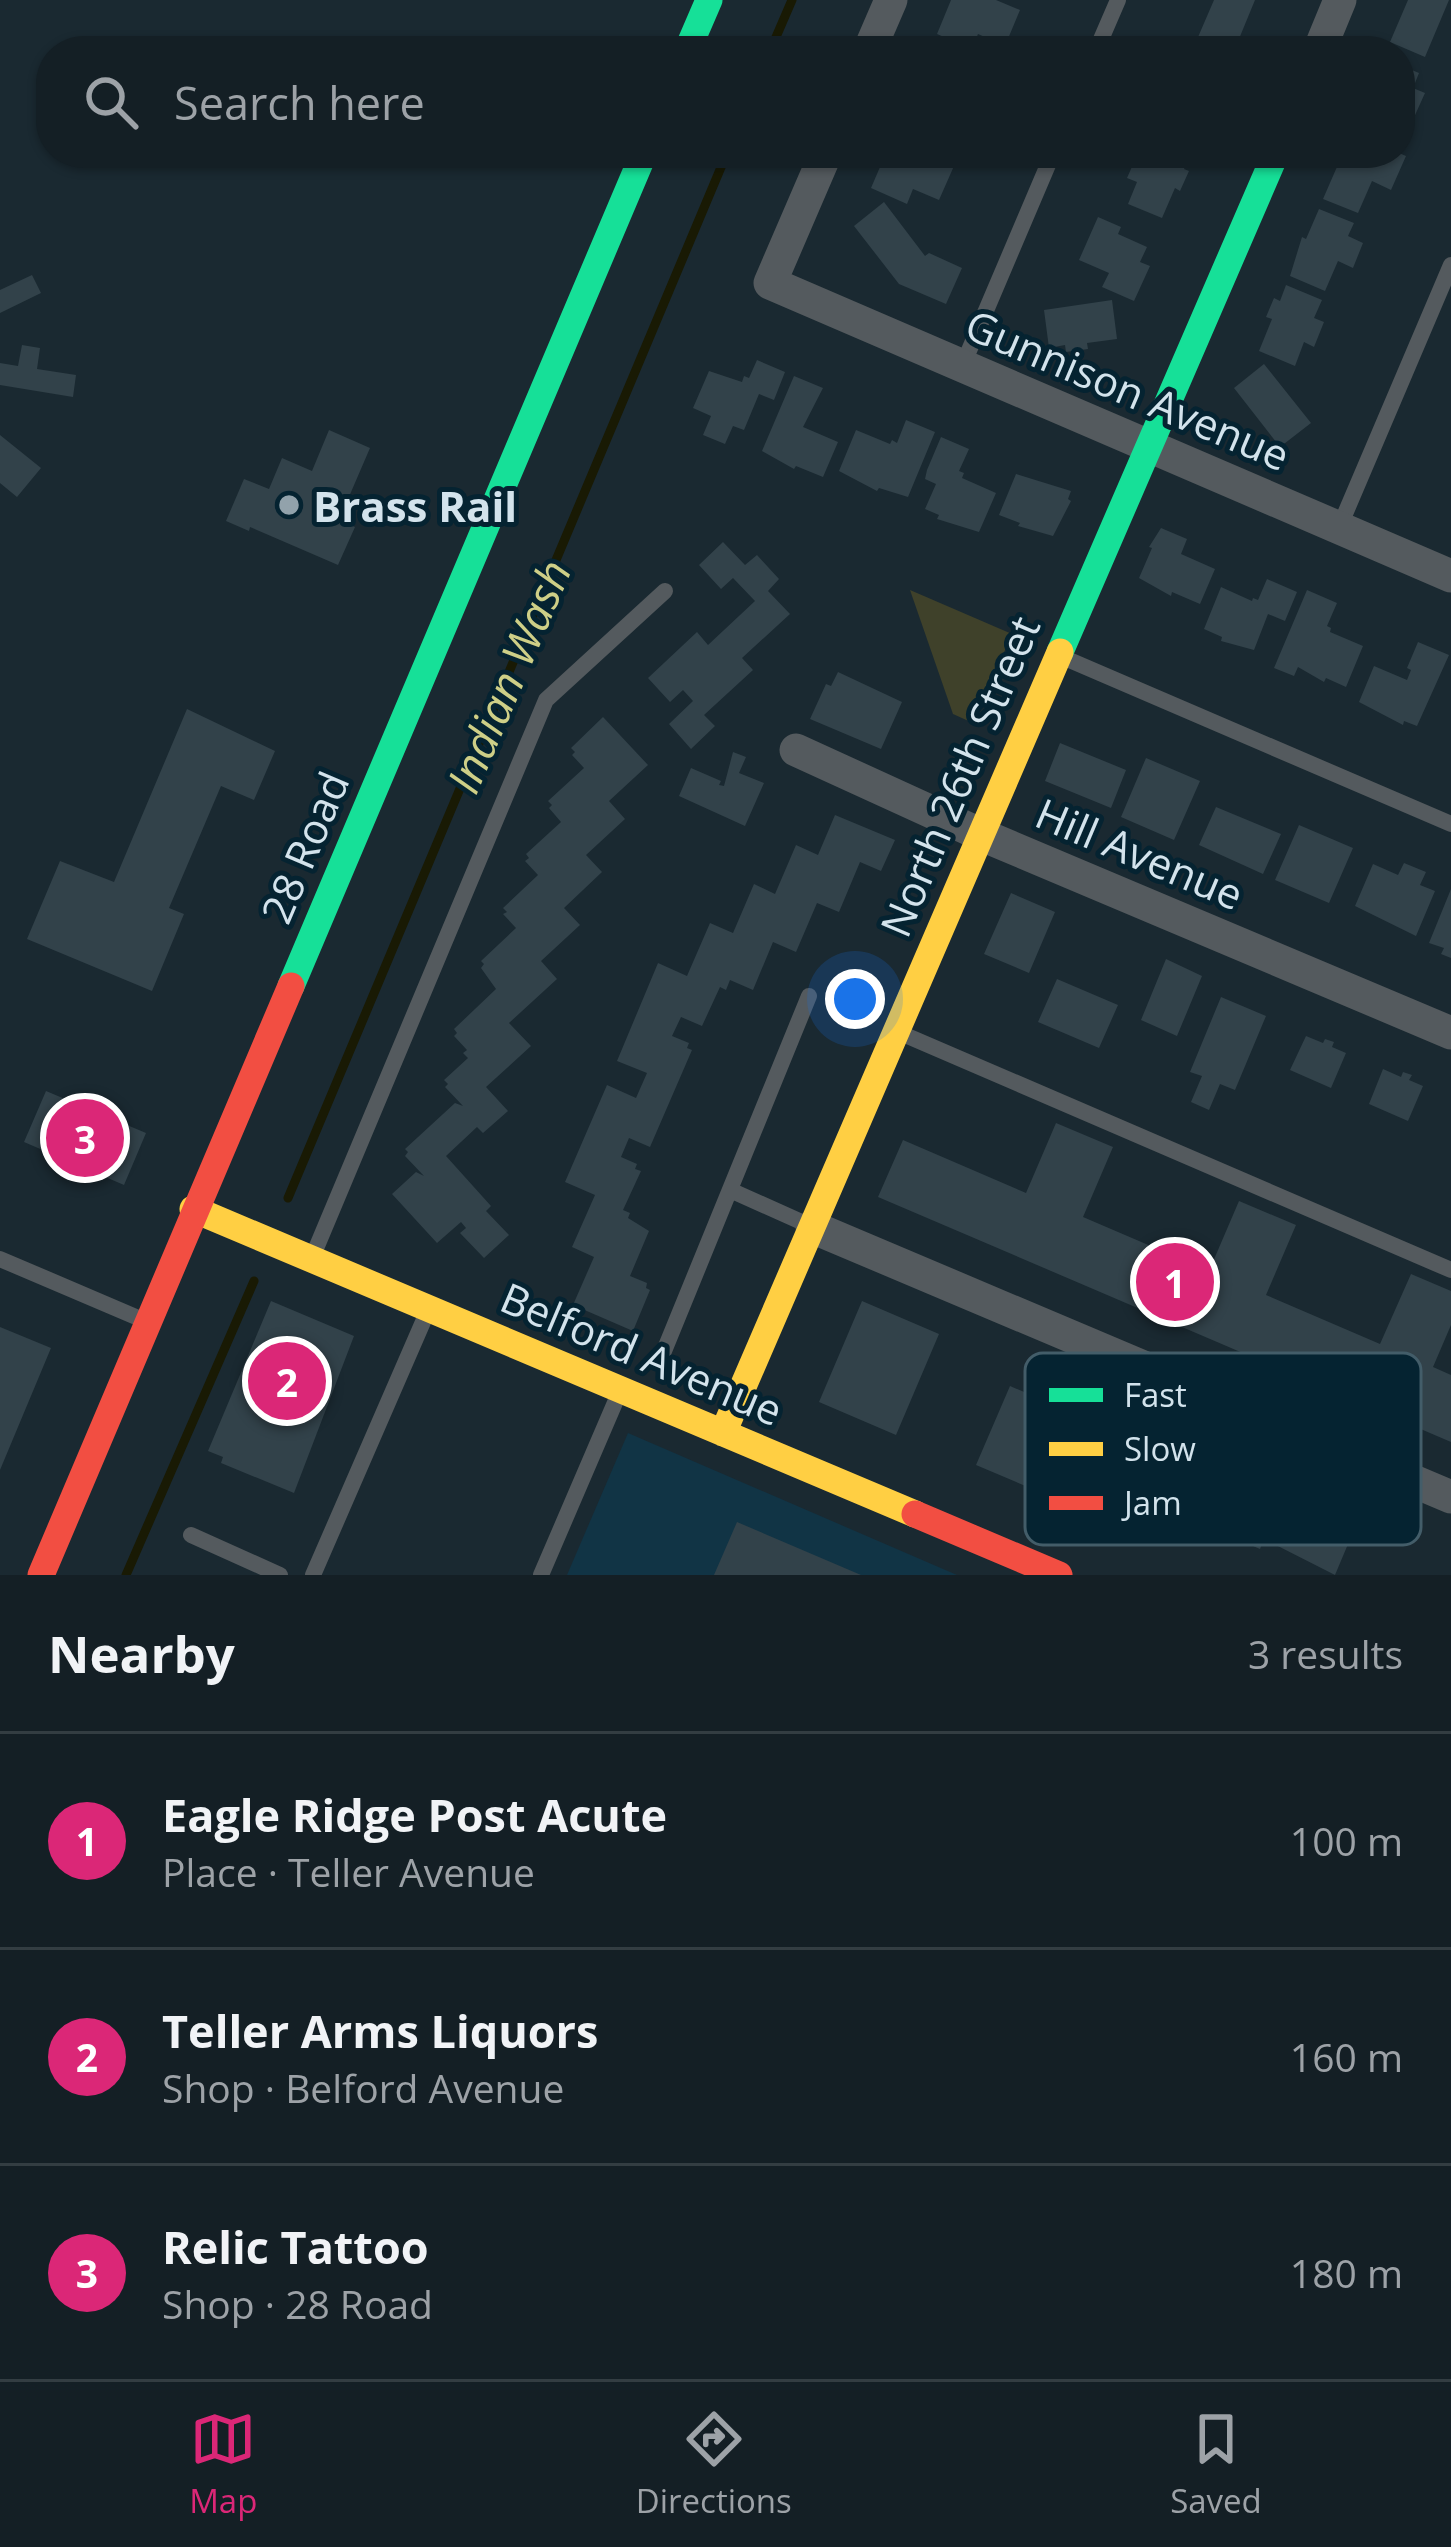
<!DOCTYPE html>
<meta charset="utf-8">
<style>
body{margin:0;font-family:"Open Sans",sans-serif;background:#212c32;color:#f1f3f6}
.you{position:absolute;left:855px;top:999px;width:42px;height:42px;margin:-30px;border:9px solid #fff;border-radius:50%;background:#1a73e8;box-shadow:0 0 0 18px #1a73e833}
.badge{display:grid;place-items:center;width:78px;height:78px;border-radius:50%;background:#db2777;color:#fff;font-size:39px;font-weight:700}
.pin{position:absolute;translate:-50% -50%;border:6px solid #fff;box-shadow:0 3px 12px #0006}
.list{margin:0;padding:0;list-style:none}
h2{display:flex;justify-content:space-between;align-items:center;height:156px;margin:0;padding:0 48px;font-size:51px}
h2 small{font-size:39px;font-weight:400;color:#9da2a7}
.list li{display:grid;grid-template-columns:78px 1fr auto;gap:36px;align-items:center;box-sizing:border-box;height:216px;padding:0 48px;border-top:3px solid #333d42}
.list b{display:block;font-size:45px;white-space:nowrap}
.list p{margin:0;font-size:39px;white-space:nowrap;color:#9da2a7}
.list em{font-size:39px;font-style:normal;color:#9da2a7}
.icon{flex:none;width:66px;height:66px;fill:none;stroke:currentColor;stroke-width:2;stroke-linecap:round;stroke-linejoin:round}
.map{position:relative;flex:none;width:1451px;height:1575px;overflow:hidden}
.search{position:absolute;background:#141f25;box-shadow:0 3px 9px #0004;left:36px;right:36px;top:36px;height:132px;display:flex;align-items:center;gap:30px;box-sizing:border-box;padding:0 42px;border-radius:48px;color:#9da2a7;font-size:45px}
.sheet{height:804px;background:#141f25}
nav{display:flex;justify-content:space-around;align-items:center;box-sizing:border-box;height:168px;border-top:3px solid #333d42;background:#141f25;font-size:33px;color:#9da2a7}
nav a{display:grid;justify-items:center;gap:6px}
nav .on{color:#db2777}
.map>svg:first-child{display:block}
.built{fill:#113445}
.green{fill:#3f412a}
.lines{fill:none;stroke-linecap:round;stroke-linejoin:round}
.stream{stroke:#191a04;stroke-width:9}
.building{fill:#32424a}
.lane{stroke:#545a5e;stroke-width:16}
.street{stroke:#545a5e;stroke-width:33}
.fast{stroke:#16e098;stroke-width:27}
.slow{stroke:#ffcf43;stroke-width:27}
.jam{stroke:#f24e42;stroke-width:27}
.poi-dot{fill:#92a2ab;stroke:#052331;stroke-width:4.5}
.labels{text-anchor:middle;dominant-baseline:central;stroke-width:10;stroke-linejoin:round;paint-order:stroke}
.street-label{font-size:42px;fill:#d3e3ec;stroke:#052331}
.poi-label{font-size:42px;font-weight:bold;fill:#d3e3ec;stroke:#052331;text-anchor:start}
.water-label{font-size:45px;font-style:italic;fill:#cecf87;stroke:#052331}
.key{fill:#052331;stroke:#435d69;stroke-width:3}
.key-label{font-size:33px;fill:#d3e3ec}
</style>
<div class="map">
<svg width="1451" height="1575" viewBox="0 0 1451 1575">
<rect width="100%" height="100%" fill="#1a2931"/>
<path class="built" d="M 628,1433 L 957,1575 L 567,1575 Z"/>
<path class="green" d="M 910,590 L 1012,634 L 973,723 L 953,714 Z"/>
<g class="lines">
<path class="stream" d="M 770,51 L 792,0
M 288,1198 L 727,153
M 126,1575 L 254,1281"/>
</g>
<path class="building" d="M 951,0 L 996,0 L 1020,10 L 1005,46 L 978,34 L 972,49 L 937,34 Z
M 1214,0 L 1255,0 L 1234,51 L 1192,51 Z
M 1408,0 L 1449,0 L 1425,57 L 1390,42 Z
M 1400,65 L 1419,73 L 1413,88 L 1425,93 L 1411,124 L 1400,120 Z
M 886,153 L 895,157 L 896,153 L 925,153 L 954,166 L 939,200 L 913,189 L 907,204 L 871,188 Z
M 1138,153 L 1190,153 L 1184,169 L 1189,171 L 1180,191 L 1175,188 L 1162,218 L 1128,204 L 1137,182 L 1127,178 Z
M 1343,153 L 1399,153 L 1406,156 L 1391,190 L 1372,181 L 1358,213 L 1323,199 Z
M 884,202 L 925,256 L 929,253 L 962,268 L 946,304 L 899,284 L 854,226 Z
M 1319,209 L 1354,223 L 1348,236 L 1363,243 L 1353,268 L 1338,261 L 1325,291 L 1290,276 L 1302,237 L 1306,239 Z
M 1098,217 L 1121,227 L 1118,234 L 1147,247 L 1140,262 L 1150,266 L 1134,301 L 1102,287 L 1109,273 L 1079,260 Z
M 32,275 L 41,293 L 0,313 L 0,290 Z
M 1286,285 L 1322,300 L 1314,318 L 1324,322 L 1314,347 L 1304,342 L 1295,366 L 1259,351 L 1272,319 L 1266,317 L 1274,298 L 1280,301 Z
M 1112,300 L 1117,339 L 1087,343 L 1088,349 L 1066,352 L 1065,345 L 1049,348 L 1044,310 Z
M 22,345 L 40,348 L 37,369 L 76,375 L 73,397 L 0,385 L 0,363 L 18,366 Z
M 757,360 L 785,372 L 774,400 L 759,394 L 744,430 L 733,426 L 725,444 L 703,435 L 711,416 L 693,408 L 709,371 L 742,382 L 744,376 L 749,378 Z
M 1264,364 L 1311,423 L 1280,447 L 1234,388 Z
M 794,376 L 823,388 L 803,427 L 838,442 L 823,477 L 796,466 L 794,469 L 762,451 Z
M 906,420 L 935,432 L 908,497 L 879,488 L 877,491 L 839,471 L 856,430 L 890,444 L 892,440 L 897,443 Z
M 329,430 L 370,448 L 339,520 L 355,527 L 338,565 L 250,527 L 249,531 L 226,521 L 244,479 L 269,489 L 282,458 L 312,471 Z
M 0,435 L 41,468 L 17,497 L 0,483 Z
M 941,437 L 969,449 L 959,471 L 964,473 L 962,478 L 996,493 L 979,532 L 937,519 L 939,515 L 925,509 L 936,484 L 925,479 L 927,470 Z
M 1016,474 L 1071,491 L 1068,499 L 1071,501 L 1053,536 L 1018,526 L 1020,523 L 999,515 Z
M 1161,528 L 1187,539 L 1181,554 L 1215,569 L 1200,604 L 1172,592 L 1171,596 L 1139,578 L 1152,548 L 1149,547 Z
M 723,542 L 745,565 L 757,555 L 779,579 L 768,591 L 790,614 L 742,658 L 753,670 L 704,715 L 715,726 L 691,749 L 669,724 L 693,701 L 683,690 L 670,702 L 648,678 L 697,632 L 708,645 L 755,601 L 733,578 L 721,589 L 699,565 Z
M 1267,579 L 1297,592 L 1285,621 L 1268,614 L 1254,650 L 1221,641 L 1222,637 L 1204,629 L 1221,587 L 1252,601 L 1253,598 L 1258,600 Z
M 1307,590 L 1337,603 L 1327,626 L 1331,628 L 1330,632 L 1363,646 L 1346,687 L 1326,678 L 1324,682 L 1298,667 L 1294,676 L 1274,668 Z
M 1418,642 L 1449,655 L 1417,726 L 1404,721 L 1403,725 L 1359,702 L 1374,666 L 1407,680 L 1411,670 L 1407,668 Z
M 838,672 L 902,702 L 881,749 L 810,719 L 826,684 L 831,686 Z
M 187,709 L 275,751 L 254,800 L 221,786 L 169,908 L 184,914 L 152,991 L 27,939 L 60,861 L 114,882 Z
M 603,717 L 648,765 L 609,801 L 625,819 L 586,855 L 602,872 L 564,908 L 580,925 L 541,961 L 557,979 L 509,1023 L 531,1046 L 486,1087 L 508,1111 L 483,1133 L 477,1127 L 446,1156 L 491,1206 L 486,1211 L 509,1235 L 484,1258 L 460,1233 L 466,1228 L 461,1222 L 437,1243 L 392,1194 L 416,1172 L 424,1176 L 405,1156 L 408,1152 L 405,1149 L 455,1103 L 463,1106 L 445,1087 L 448,1084 L 444,1080 L 468,1058 L 463,1053 L 467,1050 L 454,1036 L 457,1033 L 454,1029 L 496,989 L 481,968 L 484,964 L 481,961 L 516,928 L 503,914 L 507,912 L 503,908 L 538,875 L 525,861 L 529,858 L 526,854 L 561,822 L 549,808 L 552,805 L 548,801 L 584,768 L 572,755 L 575,752 L 571,748 Z
M 1060,743 L 1126,770 L 1111,808 L 1045,781 Z
M 733,752 L 746,757 L 739,773 L 764,783 L 745,826 L 679,796 L 691,768 L 721,781 L 719,785 L 724,786 Z
M 1146,758 L 1200,781 L 1174,840 L 1121,817 Z
M 1216,807 L 1281,834 L 1263,874 L 1199,845 Z
M 835,815 L 895,840 L 881,871 L 860,862 L 839,912 L 817,903 L 796,952 L 773,942 L 753,990 L 730,980 L 726,990 L 720,987 L 702,1026 L 681,1017 L 672,1036 L 689,1043 L 687,1048 L 692,1050 L 650,1147 L 629,1138 L 621,1157 L 637,1164 L 635,1169 L 641,1171 L 623,1210 L 630,1213 L 628,1218 L 649,1231 L 630,1276 L 647,1283 L 646,1288 L 650,1290 L 633,1331 L 573,1305 L 594,1257 L 572,1247 L 595,1195 L 565,1182 L 607,1085 L 636,1098 L 647,1073 L 617,1061 L 658,963 L 687,976 L 710,923 L 733,933 L 754,884 L 775,894 L 796,845 L 818,855 Z
M 1299,825 L 1353,848 L 1329,903 L 1275,880 Z
M 1404,863 L 1426,872 L 1420,885 L 1435,891 L 1416,936 L 1355,906 L 1373,864 L 1398,875 Z
M 1451,889 L 1451,958 L 1441,954 L 1444,948 L 1429,943 Z
M 1011,893 L 1055,912 L 1029,973 L 984,954 Z
M 1166,959 L 1202,976 L 1177,1036 L 1141,1020 Z
M 1057,979 L 1118,1005 L 1099,1048 L 1038,1022 Z
M 1221,997 L 1266,1016 L 1235,1090 L 1220,1084 L 1209,1110 L 1191,1102 L 1202,1076 L 1190,1072 Z
M 1306,1036 L 1323,1043 L 1325,1039 L 1334,1042 L 1332,1047 L 1346,1053 L 1331,1088 L 1290,1070 Z
M 1383,1069 L 1401,1077 L 1403,1072 L 1412,1075 L 1409,1080 L 1423,1086 L 1408,1121 L 1369,1104 Z
M 46,1091 L 146,1133 L 124,1185 L 24,1142 Z
M 1056,1123 L 1113,1147 L 1083,1217 L 1209,1271 L 1239,1201 L 1296,1225 L 1266,1295 L 1380,1344 L 1411,1274 L 1451,1291 L 1451,1325 L 1433,1367 L 1451,1375 L 1451,1442 L 878,1197 L 903,1140 L 1026,1193 Z
M 271,1301 L 354,1336 L 294,1493 L 221,1463 L 223,1457 L 208,1451 Z
M 862,1301 L 939,1334 L 896,1435 L 819,1402 Z
M 0,1327 L 51,1348 L 0,1470 Z
M 1010,1386 L 1188,1462 L 1155,1541 L 976,1465 Z
M 1260,1462 L 1279,1470 L 1274,1482 L 1359,1518 L 1335,1575 L 1264,1539 L 1260,1549 L 1223,1533 L 1249,1472 L 1255,1475 Z
M 737,1522 L 861,1575 L 714,1575 Z"/>
<g class="lines">
<path class="lane" d="M 1096,51 L 1118,0
M 962,367 L 1053,153
M 1339,528 L 1451,265
M 1060,656 L 1451,824
M 898,1032 L 1451,1270
M 730,1190 L 806,1224
M 312,1258 L 546,700 L 665,591
M 0,1259 L 143,1320
M 662,1356 L 809,996
M 191,1535 L 280,1575
M 313,1575 L 426,1315
M 541,1575 L 620,1391"/>
<path class="street" d="M 869,51 L 891,0
M 1319,51 L 1340,0
M 826,153 L 770,283 L 1451,576
M 796,750 L 982,835 L 1451,1033
M 812,1227 L 1451,1497"/>
<path class="fast" d="M 687,51 L 709,0
M 1060,652 L 1276,153
M 291,986 L 644,153"/>
<path class="slow" d="M 193,1209 L 915,1514
M 723,1433 L 1060,652"/>
<path class="jam" d="M 915,1514 L 1059,1575
M 41,1575 L 291,986"/>
</g>
<circle class="poi-dot" cx="289" cy="505" r="12"/>
<g class="labels">
<g class="street-label">
<text transform="translate(1128 389) rotate(23)">Gunnison Avenue</text>
<text transform="translate(959 776) rotate(-67)">North 26th Street</text>
<text transform="translate(304 847) rotate(-67)">28 Road</text>
<text transform="translate(1140 853) rotate(23)">Hill Avenue</text>
<text transform="translate(642 1353) rotate(23)">Belford Avenue</text>
</g>
<g class="poi-label">
<text x="313" y="505">Brass Rail</text>
</g>
<g class="water-label">
<text transform="translate(508 676) rotate(-67)">Indian Wash</text>
</g>
</g>
<rect x="1025" y="1353" width="396" height="192" rx="18" class="key"/>
<rect x="1049" y="1388" width="54" height="14" fill="#16e098"/>
<rect x="1049" y="1442" width="54" height="14" fill="#ffcf43"/>
<rect x="1049" y="1496" width="54" height="14" fill="#f24e42"/>
<g class="key-label">
<text x="1124" y="1407">Fast</text>
<text x="1124" y="1461">Slow</text>
<text x="1124" y="1515">Jam</text>
</g>
</svg>
<div class="you"></div>
<div class="pin badge" style="left:1175px;top:1282px">1</div>
<div class="pin badge" style="left:287px;top:1381px">2</div>
<div class="pin badge" style="left:85px;top:1138px">3</div>
<div class="search"><svg class="icon" aria-label="search" viewBox="0 0 24 24"><circle cx="10" cy="10" r="6"/><path d="M15 15l6 6"/></svg>Search here</div>
</div>
<section class="sheet">
<h2>Nearby<small>3 results</small></h2>
<ul class="list">
<li><span class="badge">1</span><div><b>Eagle Ridge Post Acute</b><p>Place · Teller Avenue</p></div><em>100 m</em></li>
<li><span class="badge">2</span><div><b>Teller Arms Liquors</b><p>Shop · Belford Avenue</p></div><em>160 m</em></li>
<li><span class="badge">3</span><div><b>Relic Tattoo</b><p>Shop · 28 Road</p></div><em>180 m</em></li>
</ul>
</section>
<nav>
<a class="on"><svg class="icon" aria-label="map" viewBox="0 0 24 24"><path d="M3 6l6-2 6 2 6-2v14l-6 2-6-2-6 2zM9 4v14M15 6v14"/></svg>Map</a>
<a><svg class="icon" aria-label="directions" viewBox="0 0 24 24"><path d="M12 3l9 9-9 9-9-9zM9 14v-3h6M13 9l2 2-2 2"/></svg>Directions</a>
<a><svg class="icon" aria-label="saved" viewBox="0 0 24 24"><path d="M7 4h10v16l-5-4-5 4z"/></svg>Saved</a>
</nav>
